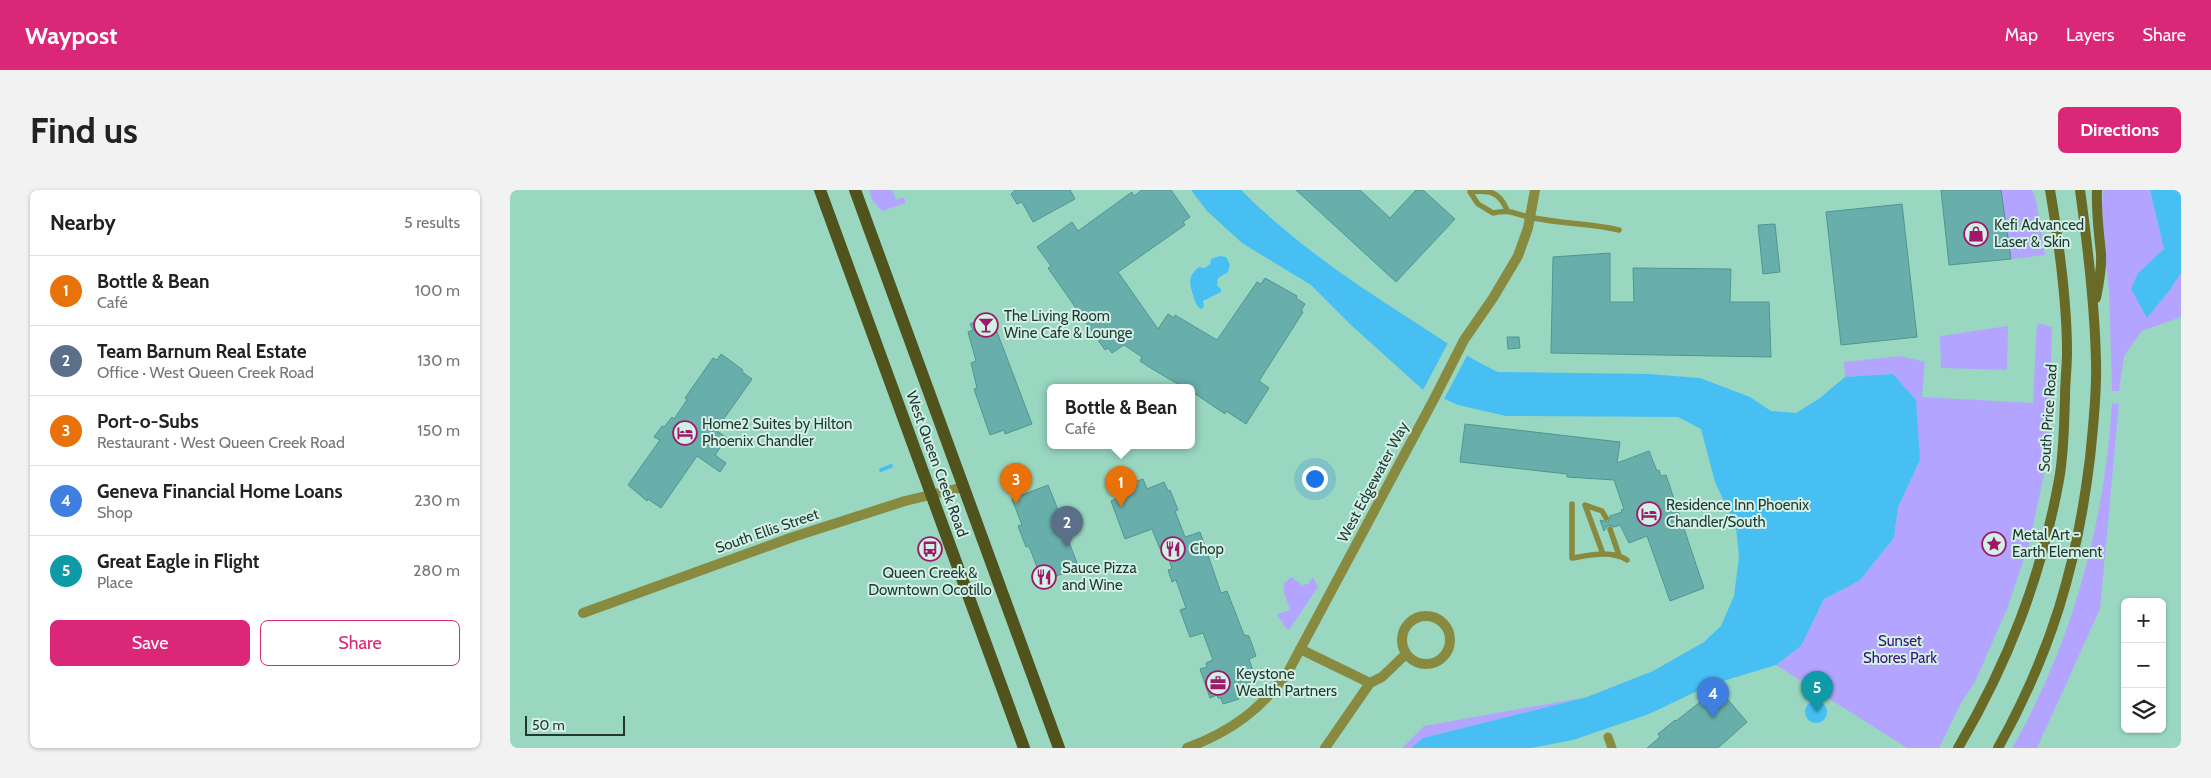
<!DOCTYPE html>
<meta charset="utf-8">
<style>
body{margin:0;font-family:Cabin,sans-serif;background:#f2f2f2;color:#222}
.controls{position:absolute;right:15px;bottom:15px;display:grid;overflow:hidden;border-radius:8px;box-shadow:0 1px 4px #0004}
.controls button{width:45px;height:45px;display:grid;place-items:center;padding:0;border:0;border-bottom:1px solid #e0e0e0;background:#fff;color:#222;font:25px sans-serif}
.scale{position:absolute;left:15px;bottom:12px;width:100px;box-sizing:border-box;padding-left:5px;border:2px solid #1f3830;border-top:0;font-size:14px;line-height:18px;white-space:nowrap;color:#1f3830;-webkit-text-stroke:4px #d2f0e5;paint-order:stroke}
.you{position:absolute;left:804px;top:288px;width:18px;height:18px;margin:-12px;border:4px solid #fff;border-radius:50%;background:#1a73e8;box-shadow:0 0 0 8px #1a73e833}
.badge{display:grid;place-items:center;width:32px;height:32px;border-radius:50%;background:#db2777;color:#fff;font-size:16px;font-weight:700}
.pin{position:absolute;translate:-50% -41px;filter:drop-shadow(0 1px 2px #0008)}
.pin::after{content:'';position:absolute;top:26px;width:18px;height:15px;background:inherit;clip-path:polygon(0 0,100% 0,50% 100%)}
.popup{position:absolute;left:537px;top:194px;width:148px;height:65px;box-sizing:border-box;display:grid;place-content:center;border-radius:8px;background:#fff;filter:drop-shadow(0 1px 4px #0005);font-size:16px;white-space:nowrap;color:#767676}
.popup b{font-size:19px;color:#222}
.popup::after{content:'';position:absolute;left:50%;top:100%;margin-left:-10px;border:10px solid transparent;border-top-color:#fff}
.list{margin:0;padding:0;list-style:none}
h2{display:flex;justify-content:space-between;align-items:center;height:65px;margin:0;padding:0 20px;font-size:21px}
h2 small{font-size:16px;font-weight:400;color:#767676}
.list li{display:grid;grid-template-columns:32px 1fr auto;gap:15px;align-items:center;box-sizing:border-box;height:70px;padding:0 20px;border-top:1px solid #e0e0e0}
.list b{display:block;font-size:19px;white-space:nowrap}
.list p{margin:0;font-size:16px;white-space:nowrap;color:#767676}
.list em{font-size:16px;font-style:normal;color:#767676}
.actions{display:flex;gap:10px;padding:15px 20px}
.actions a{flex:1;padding:11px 0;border:1px solid #db2777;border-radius:8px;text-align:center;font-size:18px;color:#db2777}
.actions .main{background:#db2777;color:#fff}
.icon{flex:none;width:28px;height:28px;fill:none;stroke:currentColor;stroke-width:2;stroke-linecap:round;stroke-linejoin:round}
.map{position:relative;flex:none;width:1671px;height:558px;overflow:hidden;border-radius:8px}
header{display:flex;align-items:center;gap:30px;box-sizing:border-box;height:70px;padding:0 25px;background:#db2777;color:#fff}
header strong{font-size:24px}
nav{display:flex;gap:28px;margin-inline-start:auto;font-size:18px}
.intro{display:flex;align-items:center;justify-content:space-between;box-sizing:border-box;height:120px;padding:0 30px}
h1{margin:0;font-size:35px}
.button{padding:12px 22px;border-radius:8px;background:#db2777;color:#fff;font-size:18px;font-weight:700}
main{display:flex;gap:30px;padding:0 30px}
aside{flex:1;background:#fff;border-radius:8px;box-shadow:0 1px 4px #0004}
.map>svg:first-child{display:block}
.green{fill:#b3a5ff}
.water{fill:#47bff3}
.pier{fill:#99d7c1}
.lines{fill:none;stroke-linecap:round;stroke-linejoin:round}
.stream{stroke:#47bff3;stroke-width:4}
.building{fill:#68aeaa;stroke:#509691}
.service{stroke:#888b3f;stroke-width:5.5}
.pedestrian{stroke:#888b3f;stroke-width:9}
.minor{stroke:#888b3f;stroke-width:10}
.secondary{stroke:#686a26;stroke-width:10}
.primary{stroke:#51531d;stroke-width:12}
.labels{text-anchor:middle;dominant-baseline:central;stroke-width:4;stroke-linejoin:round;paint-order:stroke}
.poi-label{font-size:15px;fill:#1f3830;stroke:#d2f0e5;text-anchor:start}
.street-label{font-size:15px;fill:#1f3830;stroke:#d2f0e5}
.park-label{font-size:15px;fill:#371577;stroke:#d2f0e5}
</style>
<header>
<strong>Waypost</strong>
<nav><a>Map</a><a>Layers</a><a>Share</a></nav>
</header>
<div class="intro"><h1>Find us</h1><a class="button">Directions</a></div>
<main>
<aside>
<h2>Nearby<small>5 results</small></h2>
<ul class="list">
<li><span class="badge" style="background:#e8710a">1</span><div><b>Bottle &amp; Bean</b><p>Café</p></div><em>100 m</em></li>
<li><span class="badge" style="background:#5c6f8a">2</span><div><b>Team Barnum Real Estate</b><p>Office · West Queen Creek Road</p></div><em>130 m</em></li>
<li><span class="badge" style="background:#e8710a">3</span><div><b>Port-o-Subs</b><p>Restaurant · West Queen Creek Road</p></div><em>150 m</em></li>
<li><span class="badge" style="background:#3f7fe0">4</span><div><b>Geneva Financial Home Loans</b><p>Shop</p></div><em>230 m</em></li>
<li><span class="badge" style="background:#0f9aa8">5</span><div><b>Great Eagle in Flight</b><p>Place</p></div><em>280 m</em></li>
</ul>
<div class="actions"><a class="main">Save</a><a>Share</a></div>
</aside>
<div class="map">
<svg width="1671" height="558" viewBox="0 0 1671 558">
<rect width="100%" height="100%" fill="#99d7c1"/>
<path class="green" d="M 359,0 L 382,0 L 386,10 L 394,7 L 396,13 L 372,21 L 362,10 Z
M 1491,0 L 1522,0 L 1526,10 L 1535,65 L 1501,69 Z
M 1593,0 L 1640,0 L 1654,59 L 1628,83 L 1671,83 L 1671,127 L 1632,141 L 1614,166 L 1609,201 L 1602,201 L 1599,99 L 1591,33 Z
M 1527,133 L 1542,137 L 1539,262 L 1519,354 L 1497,419 L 1465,492 L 1451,513 L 1429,558 L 1397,558 L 1266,475 L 1291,456 L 1314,409 L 1349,391 L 1384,348 L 1388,317 L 1410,270 L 1383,184 L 1335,187 L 1334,172 L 1390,166 L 1415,172 L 1412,207 L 1523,213 Z
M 1498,136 L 1497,180 L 1431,178 L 1430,146 Z
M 1602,213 L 1609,214 L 1590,419 L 1527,558 L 1502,558 C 1562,454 1595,332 1602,213 Z
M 781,387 L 792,395 L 798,394 L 803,387 L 808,397 L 779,440 L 775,437 L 767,424 L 780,420 L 774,403 L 774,393 Z
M 1077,507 L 913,548 L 901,558 L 892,558 L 914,536 Z"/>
<path class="water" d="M 681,0 L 731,0 C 782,51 843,93 903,131 C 931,149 958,168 988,182 L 1139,184 L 1190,188 L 1240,207 L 1261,221 L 1286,223 L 1310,208 L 1335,187 L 1383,184 L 1406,210 L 1410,270 L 1388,317 L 1384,348 L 1349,391 L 1314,409 L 1291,456 L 1266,475 L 1200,495 L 1139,524 L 1063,550 L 1021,558 L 901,558 L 913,548 L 1077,507 L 1143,481 L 1194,452 L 1211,436 L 1224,406 L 1229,367 L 1226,337 L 1205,292 L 1191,239 L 1168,227 L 996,226 L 948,215 L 912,199 L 841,135 L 801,95 L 732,53 L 697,21 Z
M 1640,0 L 1671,0 L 1671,83 L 1659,101 L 1637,128 L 1621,99 L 1628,83 L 1654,59 Z
M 710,66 L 716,67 L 720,75 L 718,82 L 708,88 L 707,96 L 711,99 L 711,102 L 693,111 L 694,117 L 691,119 C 686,116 685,111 683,105 C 679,93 678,86 689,77 L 695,78 L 700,74 L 701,69 Z
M1295 522a11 11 0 1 1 22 0a11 11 0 1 1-22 0Z"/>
<path class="pier" d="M 939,151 L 958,164 L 933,211 L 912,202 Z"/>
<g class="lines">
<path class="stream" d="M 371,280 L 381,276"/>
</g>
<path class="building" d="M 505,0 L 560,0 L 565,9 L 523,32 L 512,12 L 507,14 L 501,4 Z
M 632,0 L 661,0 L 680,27 L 673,32 L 675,35 L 608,82 L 648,139 L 658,124 L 664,128 L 665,125 L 707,150 L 747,92 L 751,94 L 755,88 L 787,106 L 786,108 L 795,114 L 791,121 L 793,122 L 749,191 L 759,198 L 736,234 L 716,221 L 715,224 L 681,201 L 681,198 L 671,196 L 639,177 L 630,171 L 632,167 L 614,155 L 602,163 L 598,158 L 595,160 L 538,78 L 541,76 L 527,57 L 562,32 L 568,41 L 622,2 L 624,6 Z
M 786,0 L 850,0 L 880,28 L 906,0 L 913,0 L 945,29 L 886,92 Z
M 1431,0 L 1491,0 L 1501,69 L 1439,75 Z
M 1392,14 L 1407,147 L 1331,155 L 1316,22 Z
M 1265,34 L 1270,82 L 1253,84 L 1248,35 Z
M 1100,63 L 1100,112 L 1124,112 L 1123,78 L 1221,79 L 1220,112 L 1259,112 L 1261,167 L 1041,163 L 1043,67 Z
M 481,126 L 522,234 L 495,244 L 494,240 L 480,245 L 464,199 L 467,198 L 461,173 L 466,171 L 458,142 L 463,140 L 460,134 Z
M 997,147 L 1009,147 L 1010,158 L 998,159 Z
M 211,164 L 233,180 L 232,182 L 242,189 L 206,240 L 217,248 L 205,265 L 216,273 L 210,282 L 187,266 L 151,318 L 138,309 L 137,311 L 118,295 L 150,250 L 144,247 L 152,236 L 154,237 L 162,227 L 164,229 L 177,210 L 175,208 L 203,168 L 207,170 Z
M 955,234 L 1110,252 L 1107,273 L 1139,261 L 1147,281 L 1149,280 L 1151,286 L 1156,285 L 1194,398 L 1160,411 L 1137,346 L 1119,353 L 1110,335 L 1104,337 L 1098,335 L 1094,341 L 1090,330 L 1098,332 L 1100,326 L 1112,322 L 1111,320 L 1114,319 L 1104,290 L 1057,287 L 1057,284 L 950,272 Z
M 633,289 L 637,299 L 654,292 L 658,301 L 660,300 L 668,320 L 665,321 L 675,347 L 690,342 L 711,403 L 717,401 L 734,445 L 739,446 L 746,466 L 739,469 L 747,493 L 726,500 L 729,509 L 713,514 L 711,508 L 708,508 L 707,505 L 700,508 L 690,479 L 697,477 L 696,473 L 703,470 L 693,443 L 680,447 L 670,420 L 676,418 L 666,390 L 662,392 L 658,380 L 662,379 L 655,357 L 650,359 L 642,339 L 615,349 L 601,311 L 619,304 L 615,295 Z
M 538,295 L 559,347 L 557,347 L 569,378 L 532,391 L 521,361 L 518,356 L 516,357 L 508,336 L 512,335 L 502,309 Z
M 1208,498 L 1237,532 L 1208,558 L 1137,558 L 1150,547 L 1148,544 L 1165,530 L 1166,531 Z"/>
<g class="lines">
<path class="service" d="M 997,20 C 989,1 979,0 960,2 L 968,14 L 983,23 C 1002,19 1003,24 1020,27 C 1049,34 1080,33 1109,40
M 1062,314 L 1062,368 C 1081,365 1101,360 1117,370
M 1075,315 L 1093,364
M 1075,315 L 1092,321 L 1096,328
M 1100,339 L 1109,365"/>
<path class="pedestrian" d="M 1098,547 L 1102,558"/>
<path class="minor" d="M 73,423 L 283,347 L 395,311 L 454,297
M892 450a24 24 0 1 1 48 0a24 24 0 1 1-48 0Z
M 790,459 L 860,493 L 815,558
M 860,493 L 872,487 L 896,464
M 677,558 C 722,541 750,520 778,482 L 924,209 L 954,150 L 983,108 L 1008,66 L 1018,38 L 1025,0"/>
<path class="secondary" d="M 1586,108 C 1589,93 1592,79 1591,64 C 1589,42 1586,22 1587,0
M 1448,558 C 1498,473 1531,388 1549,290 C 1554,263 1554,235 1555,207 C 1555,192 1557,177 1557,162 C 1557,108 1549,53 1540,0
M 1488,558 C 1541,463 1567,376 1580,268 C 1583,237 1587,205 1586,173 C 1585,115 1578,58 1570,0"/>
<path class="primary" d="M 310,0 L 514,558
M 345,0 L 549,558"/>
</g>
<defs>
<g id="shop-ring" transform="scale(1.25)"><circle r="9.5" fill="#d2f0e5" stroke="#9f1969" stroke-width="1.5"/><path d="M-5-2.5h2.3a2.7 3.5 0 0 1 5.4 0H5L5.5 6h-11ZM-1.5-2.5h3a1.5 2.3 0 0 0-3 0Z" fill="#9f1969"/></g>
<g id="bar-ring" transform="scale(1.25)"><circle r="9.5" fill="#d2f0e5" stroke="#9f1969" stroke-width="1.5"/><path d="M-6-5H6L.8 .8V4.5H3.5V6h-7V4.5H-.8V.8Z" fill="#9f1969"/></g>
<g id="hotel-ring" transform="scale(1.25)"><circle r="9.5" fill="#d2f0e5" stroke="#9f1969" stroke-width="1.5"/><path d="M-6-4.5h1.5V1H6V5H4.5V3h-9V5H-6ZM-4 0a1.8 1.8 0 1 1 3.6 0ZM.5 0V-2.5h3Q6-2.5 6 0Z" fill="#9f1969"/></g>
<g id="sight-ring" transform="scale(1.25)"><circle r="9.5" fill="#d2f0e5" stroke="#9f1969" stroke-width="1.5"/><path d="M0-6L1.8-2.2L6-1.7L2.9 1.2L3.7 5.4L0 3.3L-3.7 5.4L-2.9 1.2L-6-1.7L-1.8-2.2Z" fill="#9f1969"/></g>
<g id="bus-ring" transform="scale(1.25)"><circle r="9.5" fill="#d2f0e5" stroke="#9f1969" stroke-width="1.5"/><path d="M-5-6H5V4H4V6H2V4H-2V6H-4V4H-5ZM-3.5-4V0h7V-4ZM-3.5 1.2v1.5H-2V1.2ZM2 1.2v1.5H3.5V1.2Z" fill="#9f1969"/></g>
<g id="restaurant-ring" transform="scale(1.25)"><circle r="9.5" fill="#d2f0e5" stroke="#9f1969" stroke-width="1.5"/><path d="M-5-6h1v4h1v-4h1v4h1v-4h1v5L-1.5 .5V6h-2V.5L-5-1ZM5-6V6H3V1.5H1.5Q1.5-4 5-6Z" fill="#9f1969"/></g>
<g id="office-ring" transform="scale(1.25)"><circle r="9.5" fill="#d2f0e5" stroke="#9f1969" stroke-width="1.5"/><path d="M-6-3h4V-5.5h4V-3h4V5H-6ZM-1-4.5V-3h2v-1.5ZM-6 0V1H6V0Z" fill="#9f1969"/></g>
</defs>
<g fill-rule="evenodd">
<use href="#shop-ring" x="1466" y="44"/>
<use href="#bar-ring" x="476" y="135"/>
<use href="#hotel-ring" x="175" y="243"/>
<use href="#hotel-ring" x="1139" y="324"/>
<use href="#sight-ring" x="1484" y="354"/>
<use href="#bus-ring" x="420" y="359"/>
<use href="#restaurant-ring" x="663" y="359"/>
<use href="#restaurant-ring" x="534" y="387"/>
<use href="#office-ring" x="708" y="493"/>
</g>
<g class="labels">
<g class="poi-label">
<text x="1484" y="35">Kefi Advanced<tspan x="1484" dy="17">Laser &amp; Skin</tspan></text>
<text x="494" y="126">The Living Room<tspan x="494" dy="17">Wine Cafe &amp; Lounge</tspan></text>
<text x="192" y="234">Home2 Suites by Hilton<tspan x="192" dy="17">Phoenix Chandler</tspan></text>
<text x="1156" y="315">Residence Inn Phoenix<tspan x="1156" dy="17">Chandler/South</tspan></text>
<text x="1502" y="345">Metal Art -<tspan x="1502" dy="17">Earth Element</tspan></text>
<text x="680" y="359">Chop</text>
<text x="552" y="378">Sauce Pizza<tspan x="552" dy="17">and Wine</tspan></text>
<text x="420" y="383" text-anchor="middle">Queen Creek &amp;<tspan x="420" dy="17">Downtown Ocotillo</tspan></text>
<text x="726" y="484">Keystone<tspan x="726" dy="17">Wealth Partners</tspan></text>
</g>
<g class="street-label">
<text transform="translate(1538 228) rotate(-86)">South Price Road</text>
<text transform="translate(427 274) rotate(70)">West Queen Creek Road</text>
<text transform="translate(863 292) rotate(-62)">West Edgewater Way</text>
<text transform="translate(257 341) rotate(-19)">South Ellis Street</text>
</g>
<g class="park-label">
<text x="1390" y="451">Sunset<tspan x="1390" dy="17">Shores Park</tspan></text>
</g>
</g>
</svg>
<div class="controls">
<button>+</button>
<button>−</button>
<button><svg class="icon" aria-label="layers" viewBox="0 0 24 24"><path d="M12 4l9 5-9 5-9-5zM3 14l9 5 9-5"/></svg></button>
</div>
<div class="scale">50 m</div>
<div class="you"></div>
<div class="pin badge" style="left:611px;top:317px;background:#e8710a">1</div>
<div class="popup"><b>Bottle &amp; Bean</b>Café</div>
<div class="pin badge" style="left:557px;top:357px;background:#5c6f8a">2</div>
<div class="pin badge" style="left:506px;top:314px;background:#e8710a">3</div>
<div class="pin badge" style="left:1203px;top:528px;background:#3f7fe0">4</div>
<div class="pin badge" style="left:1307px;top:522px;background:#0f9aa8">5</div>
</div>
</main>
